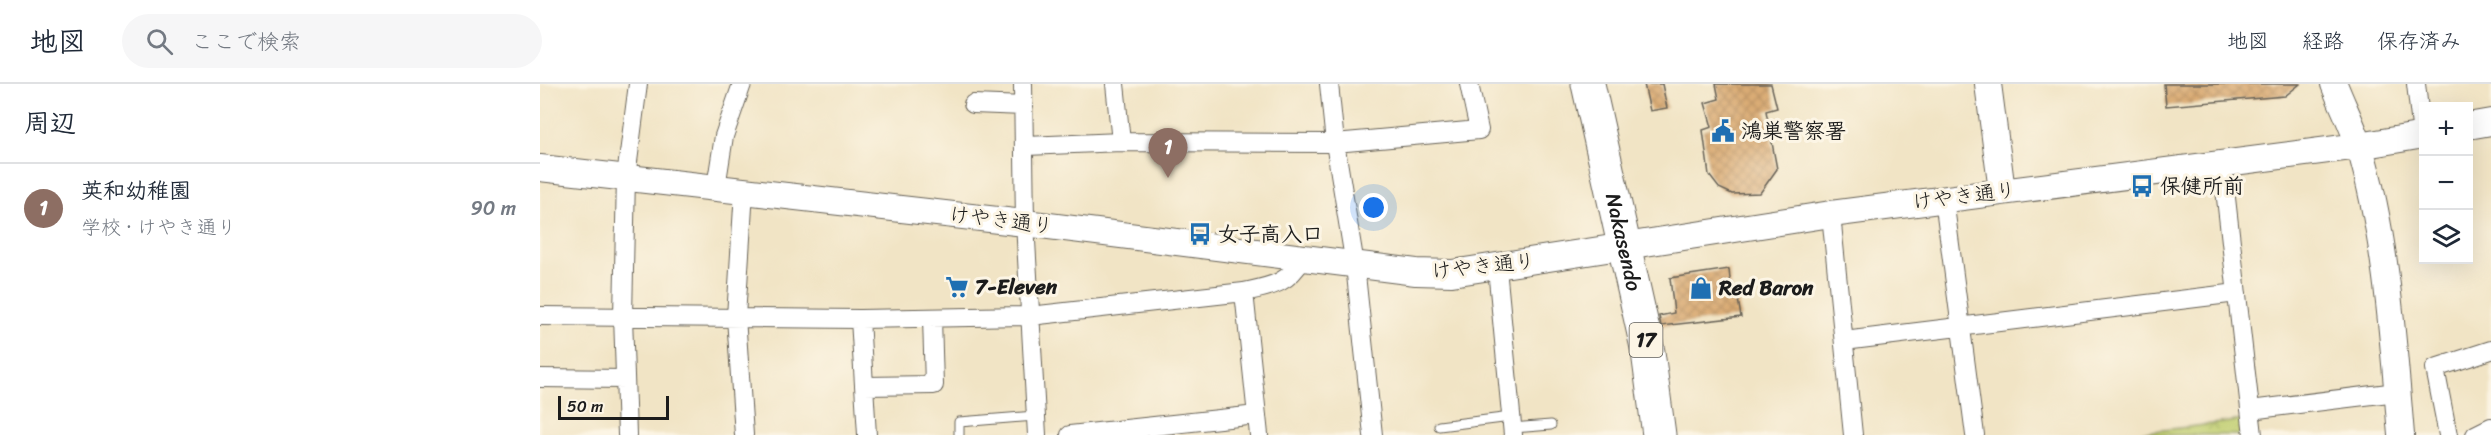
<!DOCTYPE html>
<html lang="ja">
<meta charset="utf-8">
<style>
body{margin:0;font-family:Sriracha,"Klee One",sans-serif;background:#f6f6f7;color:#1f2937}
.controls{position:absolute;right:18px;top:18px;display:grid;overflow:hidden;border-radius:0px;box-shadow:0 6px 24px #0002}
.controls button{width:54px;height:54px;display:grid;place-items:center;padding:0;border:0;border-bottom:2px solid #e0e1e3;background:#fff;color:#1f2937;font:30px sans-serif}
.scale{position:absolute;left:18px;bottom:15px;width:111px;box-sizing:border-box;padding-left:6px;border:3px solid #1c1c1c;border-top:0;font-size:16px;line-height:21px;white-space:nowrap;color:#1c1c1c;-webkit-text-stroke:4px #fcf5e5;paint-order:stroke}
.you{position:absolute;left:834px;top:124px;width:21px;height:21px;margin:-15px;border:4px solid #fff;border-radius:50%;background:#1a73e8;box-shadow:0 0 0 9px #1a73e833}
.badge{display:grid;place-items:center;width:39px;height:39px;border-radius:50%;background:#7c3aed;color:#fff;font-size:20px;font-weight:700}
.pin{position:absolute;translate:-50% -50px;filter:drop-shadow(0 2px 3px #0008)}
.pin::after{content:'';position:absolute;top:32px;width:21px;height:18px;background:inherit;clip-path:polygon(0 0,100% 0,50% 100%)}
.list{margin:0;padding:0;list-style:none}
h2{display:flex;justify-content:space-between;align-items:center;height:78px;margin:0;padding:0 24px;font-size:26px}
h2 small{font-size:20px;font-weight:400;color:#747a83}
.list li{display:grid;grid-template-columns:39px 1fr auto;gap:18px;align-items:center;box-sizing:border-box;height:90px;padding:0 24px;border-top:2px solid #e0e1e3}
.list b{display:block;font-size:22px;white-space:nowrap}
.list p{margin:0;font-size:20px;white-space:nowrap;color:#747a83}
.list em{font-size:20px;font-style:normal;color:#747a83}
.icon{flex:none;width:33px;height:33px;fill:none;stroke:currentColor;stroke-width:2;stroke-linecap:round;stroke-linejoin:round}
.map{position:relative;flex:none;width:1951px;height:351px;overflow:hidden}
header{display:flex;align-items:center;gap:36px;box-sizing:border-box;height:84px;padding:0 30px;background:#fff;border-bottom:2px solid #e0e1e3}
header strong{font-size:28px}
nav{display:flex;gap:33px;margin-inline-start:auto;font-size:21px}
.search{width:420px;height:54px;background:#f6f6f7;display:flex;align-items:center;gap:15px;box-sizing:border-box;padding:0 21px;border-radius:33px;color:#747a83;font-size:22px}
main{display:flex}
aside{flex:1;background:#fff}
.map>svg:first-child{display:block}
.park{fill:url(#park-crowns);stroke:#6e7546;stroke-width:1.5}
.building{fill:url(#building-cross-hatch)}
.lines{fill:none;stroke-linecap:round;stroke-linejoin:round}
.lane-casing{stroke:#676257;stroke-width:11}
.street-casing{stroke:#676257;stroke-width:20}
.secondary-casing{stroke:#676257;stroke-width:28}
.highway-casing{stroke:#676257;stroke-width:35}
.lane{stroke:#fff;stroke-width:9}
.street{stroke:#fff;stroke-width:18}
.secondary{stroke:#fff;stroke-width:26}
.highway{stroke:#fff;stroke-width:33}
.labels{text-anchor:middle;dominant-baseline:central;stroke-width:6;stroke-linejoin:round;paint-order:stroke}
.shield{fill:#fcf5e5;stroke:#5f5d58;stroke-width:1.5}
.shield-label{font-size:20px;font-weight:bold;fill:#1c1c1c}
.poi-label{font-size:21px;font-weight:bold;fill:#1c1c1c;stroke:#fcf5e5;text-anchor:start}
.street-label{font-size:21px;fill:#1c1c1c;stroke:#fcf5e5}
</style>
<header>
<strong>地図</strong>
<div class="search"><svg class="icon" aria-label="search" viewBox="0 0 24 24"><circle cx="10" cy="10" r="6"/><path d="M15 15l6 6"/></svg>ここで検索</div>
<nav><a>地図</a><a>経路</a><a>保存済み</a></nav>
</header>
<main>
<aside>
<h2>周辺<small></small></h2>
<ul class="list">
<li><span class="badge" style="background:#8d6e63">1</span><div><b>英和幼稚園</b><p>学校 · けやき通り</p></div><em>90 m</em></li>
</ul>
</aside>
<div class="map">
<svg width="1951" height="351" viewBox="0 0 1951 351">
<defs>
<pattern id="park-crowns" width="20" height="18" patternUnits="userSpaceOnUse" patternTransform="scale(1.5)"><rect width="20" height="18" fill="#c0ce70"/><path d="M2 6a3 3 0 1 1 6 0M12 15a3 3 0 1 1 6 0" fill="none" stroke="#a4b060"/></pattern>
<pattern id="building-cross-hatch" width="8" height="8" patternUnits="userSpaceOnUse" patternTransform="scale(1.5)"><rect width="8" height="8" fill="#daac75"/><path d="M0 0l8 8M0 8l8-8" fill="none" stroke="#ba9365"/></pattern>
</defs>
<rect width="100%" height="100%" fill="#fcf5e5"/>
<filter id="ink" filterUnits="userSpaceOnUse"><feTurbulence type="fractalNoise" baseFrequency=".0167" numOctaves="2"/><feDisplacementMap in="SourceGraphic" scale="12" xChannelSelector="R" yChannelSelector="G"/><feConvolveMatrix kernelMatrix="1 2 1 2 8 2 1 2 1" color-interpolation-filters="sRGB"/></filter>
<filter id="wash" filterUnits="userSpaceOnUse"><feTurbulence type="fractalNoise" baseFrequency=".008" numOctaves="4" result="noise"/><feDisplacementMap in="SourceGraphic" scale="24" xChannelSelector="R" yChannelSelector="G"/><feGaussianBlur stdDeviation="1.35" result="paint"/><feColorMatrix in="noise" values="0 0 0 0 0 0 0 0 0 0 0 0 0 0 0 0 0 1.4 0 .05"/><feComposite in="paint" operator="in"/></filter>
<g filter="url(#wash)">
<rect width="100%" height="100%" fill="#f1e4c5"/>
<path class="park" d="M 1705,336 L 1707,351 L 1582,351 Z"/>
<g id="blocks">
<path class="building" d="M 1104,0 L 1122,0 L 1127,24 L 1110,27 Z
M 1176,0 L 1231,0 L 1237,24 L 1226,27 L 1237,85 L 1220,109 L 1192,110 L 1179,104 L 1169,91 L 1163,46 L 1172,43 L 1165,19 L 1179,15 Z
M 1624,0 L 1760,0 L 1745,12 L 1626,22 Z
M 1189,185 L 1192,215 L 1198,215 L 1201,233 L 1121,242 L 1119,232 L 1134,229 L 1130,194 Z"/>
</g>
</g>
<g filter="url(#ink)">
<use href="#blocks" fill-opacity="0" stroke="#676257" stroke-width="1.5"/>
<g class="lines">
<g class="lane-casing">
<path id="lane" d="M 899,342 L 971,333
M 972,344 L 1011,341
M 419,351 L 419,338 L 496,332"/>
</g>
<g class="street-casing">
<path id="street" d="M 483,0 L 485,139 L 497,351
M 575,0 L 581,58
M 789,0 L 795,59 L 815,181 L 833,351
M 1876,0 L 1882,51
M 433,20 L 484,22
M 486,62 L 581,58 L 795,59 L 939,46 L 929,0
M 1682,79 L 1713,351
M 176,103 L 184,52 L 202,0
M 1404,115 L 1435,351
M 1291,130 L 1313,351
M 957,184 L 973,351
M 704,208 L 719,351
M 0,232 L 320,235 L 490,232 L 704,208 C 732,202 748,200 763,174
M 320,235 L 327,351
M 1304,257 L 1697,209
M 0,294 L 85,295
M 324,302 L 394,301 L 392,234
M 1710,326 L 1857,308
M 87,351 L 83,232 L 86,93 L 98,0
M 204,351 L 196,233 L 204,107
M 530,351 L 717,331
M 1908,351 L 1895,284 L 1951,266
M 1935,351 L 1951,343"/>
</g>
<g class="secondary-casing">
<path id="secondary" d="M 1448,0 L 1462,107
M 1794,0 C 1802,21 1813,42 1820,64 C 1847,156 1853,256 1861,351
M 1928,42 L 1951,38
M 0,84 L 485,139 L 876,188 L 912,189 L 1291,130 L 1819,62 L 1884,51"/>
</g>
<g class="highway-casing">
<g id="highway">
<path id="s1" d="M 1048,0 L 1108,268 L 1119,351"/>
</g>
</g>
<use href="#lane" class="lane"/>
<use href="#street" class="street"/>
<use href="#secondary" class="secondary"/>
<use href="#highway" class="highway"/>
</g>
</g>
<defs>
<g id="civic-bare" transform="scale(1.8)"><path d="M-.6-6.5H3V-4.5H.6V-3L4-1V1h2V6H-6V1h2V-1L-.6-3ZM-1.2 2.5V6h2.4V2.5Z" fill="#1f6fb2" stroke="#fcf5e5" stroke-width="2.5" paint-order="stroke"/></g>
<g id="bus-bare" transform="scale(1.8)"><path d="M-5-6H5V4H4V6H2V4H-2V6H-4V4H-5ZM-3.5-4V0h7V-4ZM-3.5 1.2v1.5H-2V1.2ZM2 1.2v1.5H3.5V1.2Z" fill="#1f6fb2" stroke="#fcf5e5" stroke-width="2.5" paint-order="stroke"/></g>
<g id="supermarket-bare" transform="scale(1.8)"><path d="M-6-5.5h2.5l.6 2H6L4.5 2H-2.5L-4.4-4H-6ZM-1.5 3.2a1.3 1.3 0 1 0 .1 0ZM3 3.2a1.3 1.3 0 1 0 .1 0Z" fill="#1f6fb2" stroke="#fcf5e5" stroke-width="2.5" paint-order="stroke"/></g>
<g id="shop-bare" transform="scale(1.8)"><path d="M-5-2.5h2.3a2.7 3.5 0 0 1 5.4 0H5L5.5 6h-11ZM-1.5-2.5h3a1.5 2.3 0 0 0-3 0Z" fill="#1f6fb2" stroke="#fcf5e5" stroke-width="2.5" paint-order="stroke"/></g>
</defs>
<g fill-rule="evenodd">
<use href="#civic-bare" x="1183" y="47"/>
<use href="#bus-bare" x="1602" y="102"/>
<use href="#bus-bare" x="660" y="150"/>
<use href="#supermarket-bare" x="417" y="203"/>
<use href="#shop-bare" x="1161" y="204"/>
</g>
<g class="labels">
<rect class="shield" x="1089.5" y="239" width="33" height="34" rx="4.5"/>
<g class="shield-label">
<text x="1106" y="256">17</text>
</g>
<g class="poi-label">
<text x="1201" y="47">鴻巣警察署</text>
<text x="1620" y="102">保健所前</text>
<text x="678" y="150">女子高入口</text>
<text x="435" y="203">7-Eleven</text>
<text x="1179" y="204">Red Baron</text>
</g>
<g class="street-label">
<text transform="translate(1424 112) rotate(-7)">けやき通り</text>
<text transform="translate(461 136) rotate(7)">けやき通り</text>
<text stroke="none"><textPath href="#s1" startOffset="162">Nakasendo</textPath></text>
<text transform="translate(943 182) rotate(-6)">けやき通り</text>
</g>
</g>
</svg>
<div class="controls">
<button>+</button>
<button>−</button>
<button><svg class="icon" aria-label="layers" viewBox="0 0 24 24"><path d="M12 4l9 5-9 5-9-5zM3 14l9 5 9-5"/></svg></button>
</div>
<div class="scale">50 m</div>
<div class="you"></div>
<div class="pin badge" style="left:628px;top:94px;background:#8d6e63">1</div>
</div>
</main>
